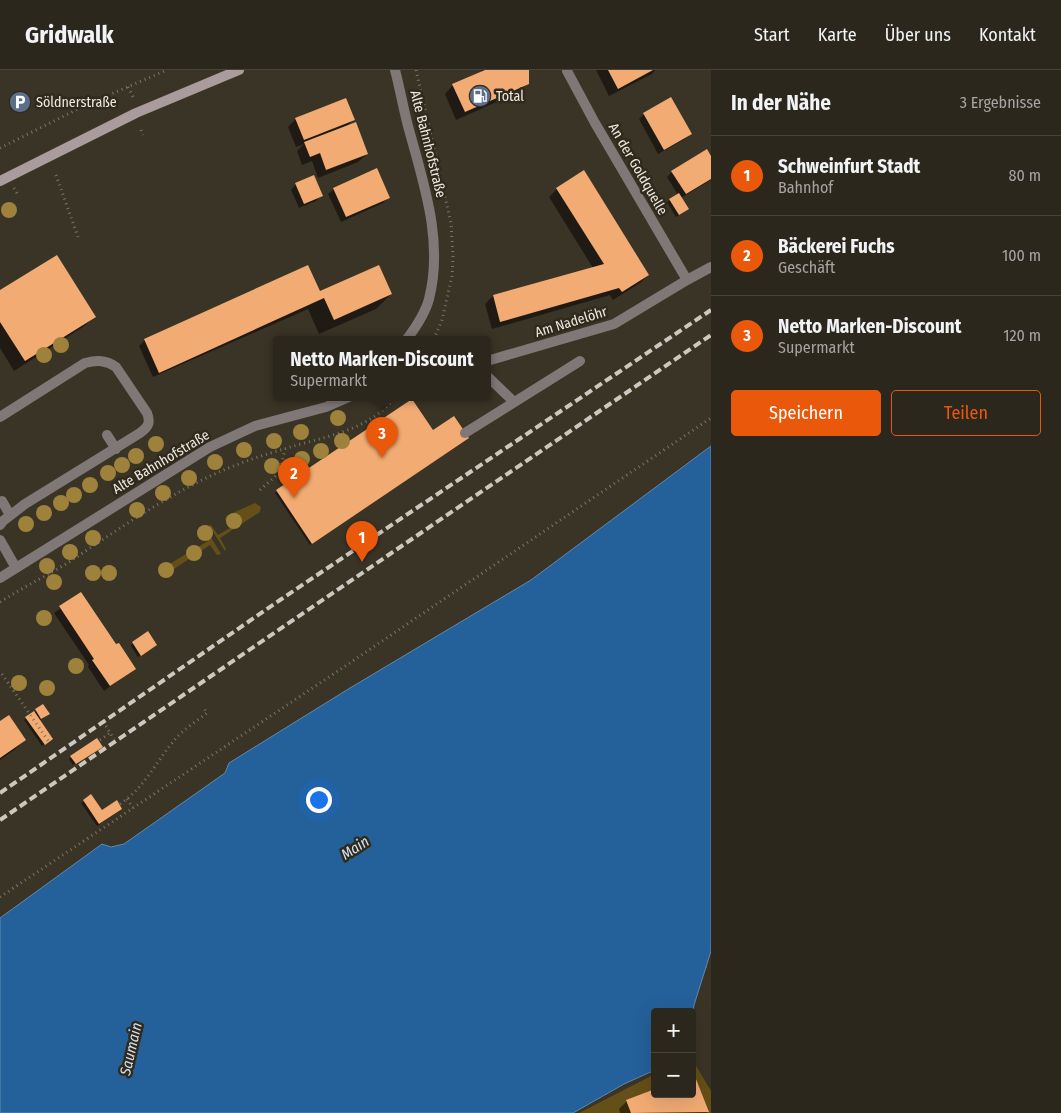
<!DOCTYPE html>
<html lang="de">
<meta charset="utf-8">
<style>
body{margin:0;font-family:"Fira Sans Condensed",sans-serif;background:#383329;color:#f1f3f6}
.controls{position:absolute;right:15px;bottom:15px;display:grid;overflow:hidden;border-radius:5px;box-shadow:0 5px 20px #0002}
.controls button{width:45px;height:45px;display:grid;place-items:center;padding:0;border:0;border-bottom:1px solid #48443b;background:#2c271c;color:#f1f3f6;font:25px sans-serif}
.you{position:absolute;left:318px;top:729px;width:18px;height:18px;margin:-12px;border:4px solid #fff;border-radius:50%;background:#1a73e8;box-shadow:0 0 0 8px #1a73e833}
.badge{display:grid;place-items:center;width:32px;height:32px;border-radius:50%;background:#ea580c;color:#fff;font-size:16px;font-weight:700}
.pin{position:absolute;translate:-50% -41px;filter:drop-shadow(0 1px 2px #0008)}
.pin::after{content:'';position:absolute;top:26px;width:18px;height:15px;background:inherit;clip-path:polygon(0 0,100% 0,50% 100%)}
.popup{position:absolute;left:273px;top:266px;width:218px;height:65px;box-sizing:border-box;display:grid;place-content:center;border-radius:5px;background:#2c271c;filter:drop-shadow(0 1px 4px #0005);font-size:16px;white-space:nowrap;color:#a6a5a3}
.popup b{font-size:19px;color:#f1f3f6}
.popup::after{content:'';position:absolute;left:50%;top:100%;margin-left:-10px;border:10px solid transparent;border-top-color:#2c271c}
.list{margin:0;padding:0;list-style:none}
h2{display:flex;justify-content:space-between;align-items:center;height:65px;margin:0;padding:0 20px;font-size:21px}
h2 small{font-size:16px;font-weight:400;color:#a6a5a3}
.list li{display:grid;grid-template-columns:32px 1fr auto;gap:15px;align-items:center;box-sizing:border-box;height:80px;padding:0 20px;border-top:1px solid #48443b}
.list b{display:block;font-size:19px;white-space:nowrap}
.list p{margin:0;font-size:16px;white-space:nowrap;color:#a6a5a3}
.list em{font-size:16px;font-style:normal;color:#a6a5a3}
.actions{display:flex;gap:10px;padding:15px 20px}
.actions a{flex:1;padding:11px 0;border:1px solid #ea580c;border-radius:5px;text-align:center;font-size:18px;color:#ea580c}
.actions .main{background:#ea580c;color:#fff}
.map{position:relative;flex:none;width:711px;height:1043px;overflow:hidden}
header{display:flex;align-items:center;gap:30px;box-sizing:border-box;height:70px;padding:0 25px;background:#2c271c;border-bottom:1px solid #48443b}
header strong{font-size:24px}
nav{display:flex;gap:28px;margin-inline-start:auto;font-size:18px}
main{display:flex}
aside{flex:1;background:#2c271c}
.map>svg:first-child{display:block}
.green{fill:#654f18}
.water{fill:#246099;stroke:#6089af}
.shadow{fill:#0007}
.building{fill:#f2ab72}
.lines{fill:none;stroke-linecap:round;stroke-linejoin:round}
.path{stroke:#7b7569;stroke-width:3;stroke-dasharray:1 4;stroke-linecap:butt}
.service{stroke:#807777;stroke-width:10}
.minor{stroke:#807777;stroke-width:10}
.secondary{stroke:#aa9b9c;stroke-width:10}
.rail{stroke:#cdc8bf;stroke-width:4;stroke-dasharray:8 4;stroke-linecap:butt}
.tree{fill:#9e813b}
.labels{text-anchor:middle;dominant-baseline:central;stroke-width:5;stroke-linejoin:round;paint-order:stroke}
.poi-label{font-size:14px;fill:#ede9e1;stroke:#302a1d;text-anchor:start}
.street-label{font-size:14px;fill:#ede9e1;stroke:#302a1d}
.water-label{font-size:15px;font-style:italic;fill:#d2e1f2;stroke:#302a1d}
</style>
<header>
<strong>Gridwalk</strong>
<nav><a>Start</a><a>Karte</a><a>Über uns</a><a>Kontakt</a></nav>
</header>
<main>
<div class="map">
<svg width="711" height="1043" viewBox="0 0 711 1043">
<rect width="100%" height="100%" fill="#3a3426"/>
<path class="green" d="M 255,433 L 261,437 L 260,442 L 220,468 L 226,479 L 225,481 L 209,455 L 211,455 L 218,465 L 230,458 L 225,449 L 226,446 Z
M 205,457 L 221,484 L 217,485 L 210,475 L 165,505 L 160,504 L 161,499 L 208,471 L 203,459 Z
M 692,989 L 711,1021 L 711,1043 L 579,1043 L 655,1004 L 655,1024 L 692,1024 Z"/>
<path class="water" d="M 711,376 L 711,881 L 694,935 L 692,947 L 692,942 L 655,942 L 655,1000 L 624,1014 L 573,1043 L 0,1043 L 0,848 L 102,774 L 111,777 L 124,774 L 225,703 L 229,693 L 350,618 L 531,510 Z"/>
<path class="shadow" d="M 481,0 L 528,0 L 528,13 L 519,22 L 456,50 L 445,24 L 453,15 L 482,2 Z
M 596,0 L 655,0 L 652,4 L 609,26 Z
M 644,44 L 691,64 L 685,69 L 658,84 L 639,49 Z
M 296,49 L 353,50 L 345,58 L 367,84 L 358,92 L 318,108 L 312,91 L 302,95 L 297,81 L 304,74 L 296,77 L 288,57 Z
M 711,88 L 711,110 L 681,128 L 685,141 L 676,147 L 667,132 L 678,125 L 667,107 L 672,102 Z
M 296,114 L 321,125 L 316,131 L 299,138 L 291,120 Z
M 334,119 L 389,127 L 383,133 L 341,152 L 328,124 Z
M 557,119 L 648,205 L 640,213 L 613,230 L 610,225 L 492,259 L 485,234 L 493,226 L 593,198 L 549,127 Z
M 308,196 L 320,223 L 391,224 L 376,239 L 319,264 L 308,239 L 153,307 L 139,276 L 144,271 Z
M 0,221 L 94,247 L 83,257 L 14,301 L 0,278 Z
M 433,362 L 465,370 L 310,475 L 275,423 L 277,421 Z
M 81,524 L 116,576 L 134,599 L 104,621 L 88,597 L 89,595 L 54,543 Z
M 133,573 L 154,577 L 138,587 L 131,576 Z
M 43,636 L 48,644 L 39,651 L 49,671 L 42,676 L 24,650 Z
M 0,653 L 25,670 L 14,680 L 0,690 Z
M 99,679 L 73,695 L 69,689 L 71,687 Z
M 91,726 L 102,742 L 119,741 L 97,756 L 81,733 Z
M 655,1024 L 708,1042 L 706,1043 L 620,1043 L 619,1039 L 627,1031 Z"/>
<path class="building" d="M 485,0 L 529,0 L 529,14 L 465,42 L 452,14 Z
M 608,0 L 653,0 L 618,19 Z
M 671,27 L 692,64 L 664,80 L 643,43 Z
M 346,28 L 355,50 L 304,70 L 295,48 Z
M 356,52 L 368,84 L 326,100 L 320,83 L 310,87 L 304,72 Z
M 707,79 L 711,86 L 711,109 L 686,124 L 671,101 Z
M 377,98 L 390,128 L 346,147 L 333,118 Z
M 584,100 L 649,205 L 622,222 L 619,218 L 500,252 L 493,225 L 604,194 L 556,118 Z
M 314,105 L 323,126 L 304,134 L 295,113 Z
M 679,123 L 689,139 L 679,145 L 669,129 Z
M 57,185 L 96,247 L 25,291 L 0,252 L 0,220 Z
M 308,195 L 320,221 L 379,195 L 392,224 L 334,250 L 324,228 L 159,303 L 144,269 Z
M 412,329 L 433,360 L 454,346 L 469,368 L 312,474 L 276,420 Z
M 81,522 L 116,574 L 119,573 L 136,599 L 110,616 L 92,590 L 94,589 L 59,536 Z
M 148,561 L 157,575 L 141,586 L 132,572 Z
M 43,634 L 50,644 L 41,649 L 35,639 Z
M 34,641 L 53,669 L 45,675 L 25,647 Z
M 9,645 L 26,670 L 0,688 L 0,651 Z
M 97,668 L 103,677 L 76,694 L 70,686 Z
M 91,724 L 102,740 L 117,730 L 122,739 L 99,754 L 83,730 Z
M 692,1004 L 694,1004 L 709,1042 L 631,1043 L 626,1030 L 655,1019 L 655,1024 L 692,1024 Z"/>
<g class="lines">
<path class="path" d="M 416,0 L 451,153 L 453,187 L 452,206 L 442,250 L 434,269
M 128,17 L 133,27
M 141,60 L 143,65
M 0,78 L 88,34 L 167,0
M 56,105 L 78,167
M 14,118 L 18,125
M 260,420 L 280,402 L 285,379
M 0,532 C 22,518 44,507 66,494 C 110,465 154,434 202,410 C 228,397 256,387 284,379 C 322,367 370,361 395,327
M 2,604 L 49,672
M 106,656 L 114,669
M 100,670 L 110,663
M 127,729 L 133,738
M 120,734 C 143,719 155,694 172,673 C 181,661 195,652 207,643 L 204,638
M 0,827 L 335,603 L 711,348
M 706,896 L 711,896"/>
<path class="service" d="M 487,306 L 514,332
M 0,347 L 85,293 C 97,290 106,290 116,297 L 147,343 C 151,353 148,357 140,363 L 25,434 L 3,451 L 0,455
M 465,363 L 580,291
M 107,365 L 116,379
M 2,431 L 10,445
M 0,470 L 16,498"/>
<path class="minor" d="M 395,0 C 400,19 403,37 408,56 C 423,112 444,170 429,229 C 425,244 416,257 407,269
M 567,1 L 595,53 L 687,210
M 487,291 L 614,254 L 687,210 L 711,197
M 0,508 L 210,377 L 255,356 L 326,337 L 349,327"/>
<path class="secondary" d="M 0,111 L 136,43 L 239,0"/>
<path class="rail" d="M 0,723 L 280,530 L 711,240
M 0,750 L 711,265"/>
</g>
<g class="tree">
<circle cx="9" cy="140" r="8"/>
<circle cx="61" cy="275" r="8"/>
<circle cx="44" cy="285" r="8"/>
<circle cx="338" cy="348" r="8"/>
<circle cx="301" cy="362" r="8"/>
<circle cx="274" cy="371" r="8"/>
<circle cx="342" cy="371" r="8"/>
<circle cx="156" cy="374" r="8"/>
<circle cx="244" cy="380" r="8"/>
<circle cx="321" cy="381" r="8"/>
<circle cx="136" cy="386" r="8"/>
<circle cx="302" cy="389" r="8"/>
<circle cx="215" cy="392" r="8"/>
<circle cx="122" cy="395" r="8"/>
<circle cx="272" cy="396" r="8"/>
<circle cx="108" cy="403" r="8"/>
<circle cx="189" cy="408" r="8"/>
<circle cx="90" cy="415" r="8"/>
<circle cx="163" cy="423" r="8"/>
<circle cx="74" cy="425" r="8"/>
<circle cx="61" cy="433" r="8"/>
<circle cx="137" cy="440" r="8"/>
<circle cx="44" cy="443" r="8"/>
<circle cx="234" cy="451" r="8"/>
<circle cx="26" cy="454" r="8"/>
<circle cx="205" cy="463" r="8"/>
<circle cx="93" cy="468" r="8"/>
<circle cx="70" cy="482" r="8"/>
<circle cx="194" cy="483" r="8"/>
<circle cx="47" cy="496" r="8"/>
<circle cx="166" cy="500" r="8"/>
<circle cx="93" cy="503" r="8"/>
<circle cx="109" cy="503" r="8"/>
<circle cx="54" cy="512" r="8"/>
<circle cx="44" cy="548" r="8"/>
<circle cx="76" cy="596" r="8"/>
<circle cx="19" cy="613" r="8"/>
<circle cx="47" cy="618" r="8"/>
</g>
<defs>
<g id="fuel-disc" transform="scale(1.125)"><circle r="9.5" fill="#5c6f8a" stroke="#302a1d"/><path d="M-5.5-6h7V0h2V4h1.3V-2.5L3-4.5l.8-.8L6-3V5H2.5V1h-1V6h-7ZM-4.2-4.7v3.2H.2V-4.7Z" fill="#fff"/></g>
<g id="parking-disc" transform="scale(1.125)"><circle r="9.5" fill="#5c6f8a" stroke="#302a1d"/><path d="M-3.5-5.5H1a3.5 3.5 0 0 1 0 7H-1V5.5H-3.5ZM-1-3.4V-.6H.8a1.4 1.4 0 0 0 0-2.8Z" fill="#fff"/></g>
</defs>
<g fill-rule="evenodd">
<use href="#fuel-disc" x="480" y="26"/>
<use href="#parking-disc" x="20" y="32"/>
</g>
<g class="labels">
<g class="poi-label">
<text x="496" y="26">Total</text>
<text x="36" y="32">Söldnerstraße</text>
</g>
<g class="street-label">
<text transform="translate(428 74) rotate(76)">Alte Bahnhofstraße</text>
<text transform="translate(638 99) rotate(60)">An der Goldquelle</text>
<text transform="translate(571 252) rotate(-17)">Am Nadelöhr</text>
<text transform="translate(161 392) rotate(-31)">Alte Bahnhofstraße</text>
</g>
<g class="water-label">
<text transform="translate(355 778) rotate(-33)">Main</text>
<text transform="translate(131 979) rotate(-77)">Saumain</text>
</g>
</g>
</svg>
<div class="controls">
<button>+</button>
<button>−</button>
</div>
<div class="you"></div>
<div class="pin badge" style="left:362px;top:492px">1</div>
<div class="pin badge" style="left:294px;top:428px">2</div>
<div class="pin badge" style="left:382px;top:388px">3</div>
<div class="popup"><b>Netto Marken-Discount</b>Supermarkt</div>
</div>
<aside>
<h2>In der Nähe<small>3 Ergebnisse</small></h2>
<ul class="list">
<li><span class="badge">1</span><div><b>Schweinfurt Stadt</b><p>Bahnhof</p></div><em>80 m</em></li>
<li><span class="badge">2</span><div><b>Bäckerei Fuchs</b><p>Geschäft</p></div><em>100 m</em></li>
<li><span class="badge">3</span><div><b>Netto Marken-Discount</b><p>Supermarkt</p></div><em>120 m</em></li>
</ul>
<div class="actions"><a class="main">Speichern</a><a>Teilen</a></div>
</aside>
</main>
